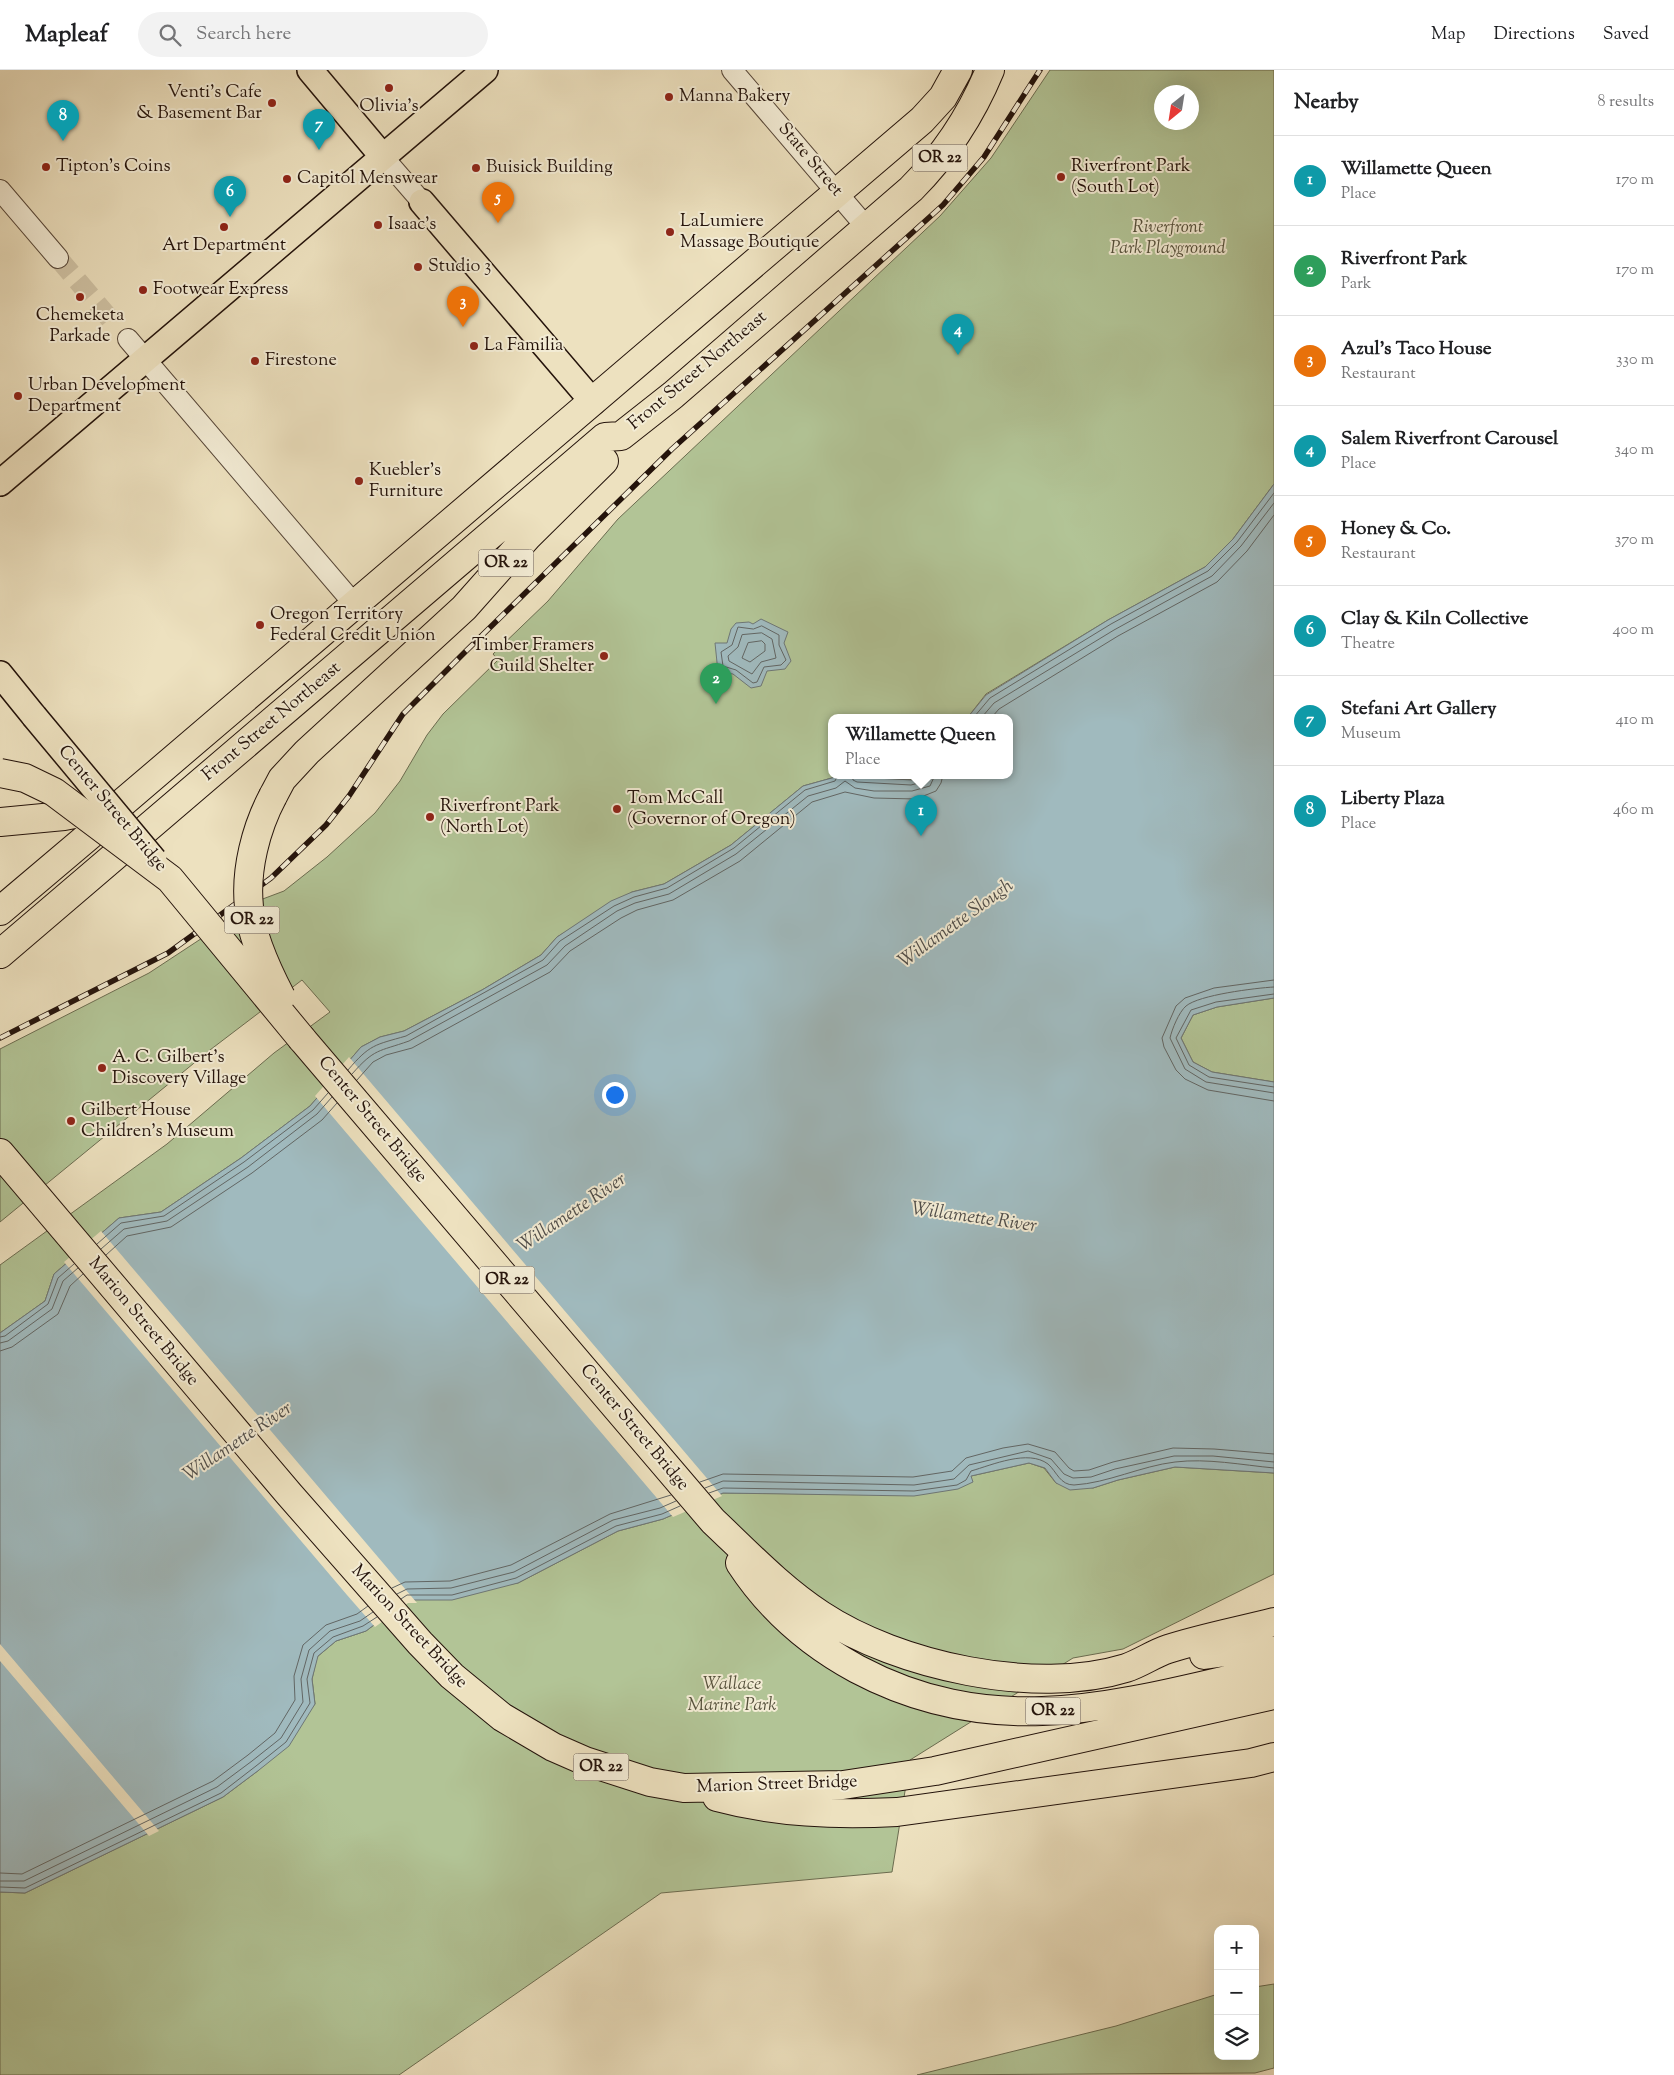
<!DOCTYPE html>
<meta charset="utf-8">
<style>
body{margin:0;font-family:"Sorts Mill Goudy",serif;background:#f2f2f2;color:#202124}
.controls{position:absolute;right:15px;bottom:15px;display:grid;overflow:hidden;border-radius:10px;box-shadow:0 5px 20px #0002}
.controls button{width:45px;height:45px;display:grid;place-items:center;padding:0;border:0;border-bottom:1px solid #e0e0e0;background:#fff;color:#202124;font:25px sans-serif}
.compass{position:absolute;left:1154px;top:15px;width:45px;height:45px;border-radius:50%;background:#fff;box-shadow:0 5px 20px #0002;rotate:210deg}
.you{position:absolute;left:614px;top:1024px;width:18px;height:18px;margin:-12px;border:4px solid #fff;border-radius:50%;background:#1a73e8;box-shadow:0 0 0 8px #1a73e833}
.badge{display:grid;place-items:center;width:32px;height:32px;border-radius:50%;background:#1a73e8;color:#fff;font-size:16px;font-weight:700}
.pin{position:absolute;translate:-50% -41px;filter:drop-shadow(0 1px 2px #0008)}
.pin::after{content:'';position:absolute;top:26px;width:18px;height:15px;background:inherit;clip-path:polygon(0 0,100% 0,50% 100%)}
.popup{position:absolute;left:828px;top:644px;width:185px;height:65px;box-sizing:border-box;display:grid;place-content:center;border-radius:10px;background:#fff;filter:drop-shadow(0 1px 4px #0005);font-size:16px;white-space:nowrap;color:#757577}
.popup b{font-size:19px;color:#202124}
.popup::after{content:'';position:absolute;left:50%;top:100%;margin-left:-10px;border:10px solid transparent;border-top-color:#fff}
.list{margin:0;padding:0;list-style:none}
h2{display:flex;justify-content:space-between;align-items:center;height:65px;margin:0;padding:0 20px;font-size:21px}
h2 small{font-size:16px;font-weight:400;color:#757577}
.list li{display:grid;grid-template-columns:32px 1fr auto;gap:15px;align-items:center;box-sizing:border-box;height:90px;padding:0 20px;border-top:1px solid #e0e0e0}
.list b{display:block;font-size:19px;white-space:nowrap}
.list p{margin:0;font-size:16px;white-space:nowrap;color:#757577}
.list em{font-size:16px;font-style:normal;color:#757577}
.icon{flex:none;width:28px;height:28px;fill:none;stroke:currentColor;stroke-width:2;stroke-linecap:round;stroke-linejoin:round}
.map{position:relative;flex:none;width:1274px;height:2005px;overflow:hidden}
header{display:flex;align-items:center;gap:30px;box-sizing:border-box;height:70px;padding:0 25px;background:#fff;border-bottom:1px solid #e0e0e0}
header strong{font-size:24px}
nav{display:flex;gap:28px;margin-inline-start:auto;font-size:18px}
.search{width:350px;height:45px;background:#f2f2f2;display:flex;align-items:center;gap:12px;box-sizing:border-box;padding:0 18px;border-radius:28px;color:#757577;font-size:19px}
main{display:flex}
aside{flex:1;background:#fff}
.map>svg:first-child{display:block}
.green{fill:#b2c496;stroke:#6b6c50;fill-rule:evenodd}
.water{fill:#a0babe;stroke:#6e7776}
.pier{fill:#ede1bf}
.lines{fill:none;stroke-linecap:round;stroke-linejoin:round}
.shore{stroke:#626664;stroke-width:1}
.minor-tunnel{stroke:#cfc2a4;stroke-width:20;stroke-dasharray:20 10;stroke-linecap:butt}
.minor-casing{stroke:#564638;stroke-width:22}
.major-casing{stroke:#24130b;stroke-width:28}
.highway-casing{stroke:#24130b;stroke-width:30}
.minor{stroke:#f3ecd5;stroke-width:20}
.major{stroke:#ede1bf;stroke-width:25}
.highway{stroke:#ede1bf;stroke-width:28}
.rail-casing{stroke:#24130b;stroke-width:5.5}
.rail{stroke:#f3ecd5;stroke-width:4;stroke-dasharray:11;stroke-linecap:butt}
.major-bridge-casing{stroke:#24130b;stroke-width:28;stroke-linecap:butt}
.highway-bridge-casing{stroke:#24130b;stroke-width:30;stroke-linecap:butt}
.major-bridge{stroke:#ede1bf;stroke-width:25}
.highway-bridge{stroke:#ede1bf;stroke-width:28}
.poi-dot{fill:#8f2418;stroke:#f3ecd5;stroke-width:2}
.labels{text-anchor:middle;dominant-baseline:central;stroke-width:4;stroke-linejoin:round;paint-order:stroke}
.shield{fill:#f3ecd5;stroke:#625448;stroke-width:1}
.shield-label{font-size:16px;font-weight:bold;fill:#24130b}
.poi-label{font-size:18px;fill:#24130b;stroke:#f3ecd5;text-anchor:start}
.street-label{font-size:18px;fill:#24130b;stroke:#f3ecd5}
.park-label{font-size:18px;font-style:italic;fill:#56513c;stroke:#f3ecd5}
.water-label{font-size:19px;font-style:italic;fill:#4f4d4a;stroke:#f3ecd5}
</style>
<header>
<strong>Mapleaf</strong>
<div class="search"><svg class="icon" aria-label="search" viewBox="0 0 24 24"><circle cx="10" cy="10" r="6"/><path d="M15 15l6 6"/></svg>Search here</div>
<nav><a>Map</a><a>Directions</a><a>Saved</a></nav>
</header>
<main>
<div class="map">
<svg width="1274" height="2005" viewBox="0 0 1274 2005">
<rect width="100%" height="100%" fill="#ede1bf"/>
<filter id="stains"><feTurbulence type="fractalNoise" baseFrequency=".004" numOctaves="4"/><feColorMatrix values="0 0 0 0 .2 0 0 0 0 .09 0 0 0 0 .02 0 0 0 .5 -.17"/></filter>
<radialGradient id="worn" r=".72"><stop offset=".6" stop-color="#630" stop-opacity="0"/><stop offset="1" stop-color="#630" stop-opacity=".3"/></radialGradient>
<path class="green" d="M 1050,0 L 1274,0 L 1274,414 L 1233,469 L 1205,497 L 1108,550 L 986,624 L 968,647 L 832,647 L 832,705 L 927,705 L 912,710 L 839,706 L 803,716 L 731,775 L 664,814 L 632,822 L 557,867 L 541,885 L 482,920 L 404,961 L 380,967 L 361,977 L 310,1036 L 241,1088 L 161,1142 L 119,1148 L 54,1204 L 45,1231 L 0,1263 L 0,1195 L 167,1074 L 274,983 L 330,942 L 302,910 L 210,980 L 0,1152 L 0,979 L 149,903 L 260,830 L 284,821 L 327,787 L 375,743 L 400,711 L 427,665 L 443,644 L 498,590 L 493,584 L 548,531 L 618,449 L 940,146 L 991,88 ZM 1162,22 L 1192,22 L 1192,52 L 1162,52 Z
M 1274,928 L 1274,1012 L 1212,1002 L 1193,992 L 1181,968 L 1193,945 L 1217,937 Z
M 1029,1393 L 1044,1398 L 1056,1413 L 1093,1418 L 1118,1410 L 1175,1397 L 1274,1403 L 1274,1504 L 1123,1579 L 1073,1588 L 910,1690 L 892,1802 L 661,1823 L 399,2005 L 0,2005 L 0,1822 L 25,1823 L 223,1727 L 259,1700 L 315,1634 L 312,1609 L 317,1587 L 336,1571 L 366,1561 L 407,1530 L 518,1513 L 618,1461 L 663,1449 L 723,1423 L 838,1424 L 971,1406 Z
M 1274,1914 L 1274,1998 L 1255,2003 L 917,2005 L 1116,1956 L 1218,1924 L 1218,1986 L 1255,1986 L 1255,1917 Z"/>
<path class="water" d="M 1274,414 L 1274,928 L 1217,937 L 1193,945 L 1181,968 L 1193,992 L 1212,1002 L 1274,1012 L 1274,1403 L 1175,1397 L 1118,1410 L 1093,1418 L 1070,1420 L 1056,1413 L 1045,1398 L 1029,1393 L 971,1406 L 973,1412 L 958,1419 L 914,1426 L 723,1423 L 663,1449 L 618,1461 L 518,1513 L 452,1530 L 407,1530 L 366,1561 L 336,1571 L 318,1586 L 312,1609 L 315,1634 L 289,1676 L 259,1700 L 223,1727 L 25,1823 L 0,1822 L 0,1263 L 45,1231 L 54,1204 L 119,1148 L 161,1142 L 241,1088 L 310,1036 L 361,977 L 380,967 L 404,961 L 482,920 L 541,885 L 557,867 L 611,831 L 632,822 L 664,814 L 731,775 L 803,716 L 839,706 L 912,710 L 927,705 L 1010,705 L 1010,647 L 968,647 L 986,625 L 1108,550 L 1205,497 L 1233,469 Z
M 761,549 L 788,562 L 784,573 L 791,591 L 785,599 L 767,601 L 761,616 L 751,618 L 733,604 L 718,602 L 715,573 L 727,573 L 731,559 L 736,553 L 749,552 L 753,554 Z"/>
<path class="pier" d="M 349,987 L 722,1426 L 673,1447 L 315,1026 Z
M 101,1161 L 417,1533 L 408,1533 L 375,1557 L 347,1525 L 64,1192 Z
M 0,1574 L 159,1761 L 149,1766 L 0,1591 Z"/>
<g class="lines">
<path class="shore" d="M 762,556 L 779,565 L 779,575 L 786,590 L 781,595 L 764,597 L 757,612 L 753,613 L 736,600 L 723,596 L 721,582 L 732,575 L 738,557 L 753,559 Z
M 762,563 L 772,569 L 776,588 L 761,592 L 752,604 L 729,591 L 728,586 L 738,577 L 742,565 Z
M 762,571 L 765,574 L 765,581 L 750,592 L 742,588 L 748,573 Z
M 974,647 L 990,628 L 1111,554 L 1208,501 L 1237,472 L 1274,423
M 982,647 L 994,633 L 1114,560 L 1212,506 L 1241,476 L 1274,433
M 992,647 L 999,639 L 1118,566 L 1217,512 L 1247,481 L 1274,445
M 852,705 L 853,710 L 857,712 L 911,715 L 926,711 L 929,705
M 1274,910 L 1214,918 L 1185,928 L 1176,936 L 1162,968 L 1164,977 L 1176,1000 L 1185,1009 L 1208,1020 L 1274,1031
M 1274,917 C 1255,918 1199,925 1186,936 C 1179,942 1172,959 1170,968 L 1185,999 L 1206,1012 L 1274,1023
M 1274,924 L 1216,932 L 1191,940 L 1176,968 L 1189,995 L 1209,1007 L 1274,1017
M 348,1000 C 370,974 375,975 406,966 L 543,890 L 560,871 L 614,836 L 634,827 L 667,818 L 734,778 L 805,720 L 835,711 L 838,705
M 352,1004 C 375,978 378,982 409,971 L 547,895 L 565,876 L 617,841 L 635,833 L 669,824 L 736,784 L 808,726 L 836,718 L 845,711 L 855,718 L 874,721 L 912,721 L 930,716 L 935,705
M 357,1010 L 373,992 L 386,985 L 412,978 L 550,902 L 570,881 L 621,848 L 637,840 L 673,830 L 740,791 L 812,732 L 845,722 L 874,728 L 916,729 L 936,721 L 941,713 L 943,705
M 97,1174 L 121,1153 L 164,1146 L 244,1092 L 313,1040 L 328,1023
M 101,1179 L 124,1159 L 167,1151 L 248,1097 L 317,1044 L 332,1027
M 106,1185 L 127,1166 L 171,1157 L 252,1103 L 322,1050 L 337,1033
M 0,1267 L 5,1266 L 48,1234 L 58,1208 L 74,1194
M 0,1273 L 8,1271 L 52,1239 L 63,1211 L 78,1198
M 0,1281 L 12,1277 L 58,1244 L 70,1216 L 83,1204
M 700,1412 L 723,1404 L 913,1407 L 952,1401 L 966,1388 L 1003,1378 L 1028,1374 L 1055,1382 L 1069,1398 L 1074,1401 L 1089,1400 L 1113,1392 L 1173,1378 L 1214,1379 L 1274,1384
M 705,1418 L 723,1411 L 914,1415 L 954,1409 L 969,1395 L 1028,1381 L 1051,1389 L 1064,1404 L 1073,1408 L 1091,1407 L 1115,1399 L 1174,1386 L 1213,1386 L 1274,1392
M 709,1423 L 723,1418 L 914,1421 L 957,1415 L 966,1410 L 971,1401 C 992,1395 1028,1379 1048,1394 C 1057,1402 1060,1415 1074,1415 C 1108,1413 1141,1396 1175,1392 C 1207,1388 1242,1395 1274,1398
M 392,1518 L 405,1512 L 450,1511 L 511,1495 L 610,1444 L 671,1425
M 397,1524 L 407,1519 L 451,1518 L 514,1502 L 613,1450 L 660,1438 L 676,1431
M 401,1529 L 407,1525 L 452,1525 L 516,1508 L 616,1456 L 662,1444 L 680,1436
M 0,1803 L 22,1804 L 213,1711 L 248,1685 L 275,1663 L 295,1630 L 294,1606 L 303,1575 L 326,1555 L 357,1544 L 368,1536
M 0,1811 L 24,1811 L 217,1717 L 252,1691 L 281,1668 L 303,1632 L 301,1609 L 309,1580 L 330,1561 L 360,1551 L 373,1542
M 0,1817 L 25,1818 L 221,1723 L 256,1696 L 286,1672 L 310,1633 L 307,1609 L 314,1583 L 333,1567 L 363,1556 L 377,1547"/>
<path class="minor-tunnel" d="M 58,188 L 116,256"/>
<g class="minor-casing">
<path id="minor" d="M 732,0 L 867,158
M 383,87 L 422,132
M 0,120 L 58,188
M 128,269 L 355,535"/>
</g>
<g class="major-casing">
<path id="major" d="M 310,0 L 383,87
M 422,132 L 593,332
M 0,413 L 485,0
M 0,604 L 34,646"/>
</g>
<g class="highway-casing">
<path id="highway" d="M 273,726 L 282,709 L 307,682 L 464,538 L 528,466 L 604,391
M 0,752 L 64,746 L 100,739
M 0,841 L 97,759 L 121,734 L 922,50 L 943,27 L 958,0
M 0,884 L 605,367 L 621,366 L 673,325 L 911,119 C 946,84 971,46 990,0
M 302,969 L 713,1451 C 747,1483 781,1519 821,1545 C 898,1596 1036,1626 1126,1598 C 1141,1593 1153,1584 1168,1579 C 1202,1568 1239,1561 1274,1552
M 0,1083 L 289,1424 L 420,1573 L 452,1606 L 502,1647 L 553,1677 L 585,1691 L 650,1712 L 684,1718 L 843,1715 L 935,1701 L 1274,1625
M 740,1493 C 770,1539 809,1573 857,1599 C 1000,1675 1127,1632 1274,1599
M 1204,1585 L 1240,1580 L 1274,1581
M 717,1727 C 776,1743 836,1745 897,1742 L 1251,1693 L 1274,1687"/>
</g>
<use href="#minor" class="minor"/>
<use href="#major" class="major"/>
<use href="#highway" class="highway"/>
<g class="rail-casing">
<path id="rail" d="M 0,968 L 168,883 L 271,808 L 326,755 L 349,726 L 403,644 L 465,582 L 672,379 L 943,135 L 984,87 L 1040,0"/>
</g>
<use href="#rail" class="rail"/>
<g class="major-bridge-casing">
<path id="major-bridge" d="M 34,646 L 154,790"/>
</g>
<g class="highway-bridge-casing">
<path id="highway-bridge" d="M 0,703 L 25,708 L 54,722 L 170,809 L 302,969
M 273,726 C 256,758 245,800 249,837 C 251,866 268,902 281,927"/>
</g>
<use href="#major-bridge" class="major-bridge"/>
<use href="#highway-bridge" class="highway-bridge"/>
</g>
<g class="poi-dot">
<circle cx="389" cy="18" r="5"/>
<circle cx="669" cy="27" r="5"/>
<circle cx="272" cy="33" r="5"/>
<circle cx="46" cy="97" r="5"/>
<circle cx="476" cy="98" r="5"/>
<circle cx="1061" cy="107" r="5"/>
<circle cx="287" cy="109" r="5"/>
<circle cx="378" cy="155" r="5"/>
<circle cx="224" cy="157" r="5"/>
<circle cx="670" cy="162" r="5"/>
<circle cx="418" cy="197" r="5"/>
<circle cx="143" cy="220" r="5"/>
<circle cx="80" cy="227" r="5"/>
<circle cx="474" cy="276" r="5"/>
<circle cx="255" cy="291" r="5"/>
<circle cx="18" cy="326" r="5"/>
<circle cx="359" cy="411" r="5"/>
<circle cx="260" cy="555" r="5"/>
<circle cx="604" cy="586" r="5"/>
<circle cx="617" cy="739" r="5"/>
<circle cx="430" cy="747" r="5"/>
<circle cx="102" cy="998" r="5"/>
<circle cx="71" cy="1051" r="5"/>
</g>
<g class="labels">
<g class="shield">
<rect x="912.5" y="74.5" width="55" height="27" rx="4"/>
<rect x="478.5" y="479.5" width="55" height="27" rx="4"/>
<rect x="224.5" y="836.5" width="55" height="27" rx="4"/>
<rect x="479.5" y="1196.5" width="55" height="27" rx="4"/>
<rect x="1025.5" y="1627.5" width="55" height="27" rx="4"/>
<rect x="573.5" y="1683.5" width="55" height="27" rx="4"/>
</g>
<g class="shield-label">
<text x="940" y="88">OR 22</text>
<text x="506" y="493">OR 22</text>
<text x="252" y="850">OR 22</text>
<text x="507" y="1210">OR 22</text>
<text x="1053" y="1641">OR 22</text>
<text x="601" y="1697">OR 22</text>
</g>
<g class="poi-label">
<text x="262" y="23" text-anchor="end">Venti's Cafe<tspan x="262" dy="21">&amp; Basement Bar</tspan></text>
<text x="679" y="27">Manna Bakery</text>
<text x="389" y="37" text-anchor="middle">Olivia's</text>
<text x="56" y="97">Tipton's Coins</text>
<text x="1071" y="97">Riverfront Park<tspan x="1071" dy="21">(South Lot)</tspan></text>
<text x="486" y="98">Buisick Building</text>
<text x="297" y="109">Capitol Menswear</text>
<text x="680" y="152">LaLumiere<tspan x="680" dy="21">Massage Boutique</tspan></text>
<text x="388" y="155">Isaac's</text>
<text x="224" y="176" text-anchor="middle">Art Department</text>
<text x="428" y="197">Studio 3</text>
<text x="153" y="220">Footwear Express</text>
<text x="80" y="246" text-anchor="middle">Chemeketa<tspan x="80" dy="21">Parkade</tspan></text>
<text x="484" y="276">La Familia</text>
<text x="265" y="291">Firestone</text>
<text x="28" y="316">Urban Development<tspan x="28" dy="21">Department</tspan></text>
<text x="369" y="401">Kuebler's<tspan x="369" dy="21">Furniture</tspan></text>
<text x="270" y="545">Oregon Territory<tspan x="270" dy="21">Federal Credit Union</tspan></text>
<text x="594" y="576" text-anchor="end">Timber Framers<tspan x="594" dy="21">Guild Shelter</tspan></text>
<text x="627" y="729">Tom McCall<tspan x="627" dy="21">(Governor of Oregon)</tspan></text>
<text x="440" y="737">Riverfront Park<tspan x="440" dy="21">(North Lot)</tspan></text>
<text x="112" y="988">A. C. Gilbert's<tspan x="112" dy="21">Discovery Village</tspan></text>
<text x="81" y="1041">Gilbert House<tspan x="81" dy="21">Children's Museum</tspan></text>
</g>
<g class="street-label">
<text transform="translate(810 90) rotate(50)">State Street</text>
<text transform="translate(698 301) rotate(-40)">Front Street Northeast</text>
<text transform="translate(272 652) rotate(-40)">Front Street Northeast</text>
<text transform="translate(112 739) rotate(50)">Center Street Bridge</text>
<text transform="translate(372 1050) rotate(50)">Center Street Bridge</text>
<text transform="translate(143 1252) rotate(50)">Marion Street Bridge</text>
<text transform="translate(634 1358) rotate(50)">Center Street Bridge</text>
<text transform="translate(409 1557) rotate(47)">Marion Street Bridge</text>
<text transform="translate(777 1715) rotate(-2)">Marion Street Bridge</text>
</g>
<g class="park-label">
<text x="1168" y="158">Riverfront<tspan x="1168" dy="21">Park Playground</tspan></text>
<text x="732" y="1615">Wallace<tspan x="732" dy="21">Marine Park</tspan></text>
</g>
<g class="water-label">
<text transform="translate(956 854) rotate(-36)">Willamette Slough</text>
<text transform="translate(572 1143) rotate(-34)">Willamette River</text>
<text transform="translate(974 1148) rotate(8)">Willamette River</text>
<text transform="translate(238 1372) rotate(-34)">Willamette River</text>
</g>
</g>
<rect width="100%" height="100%" filter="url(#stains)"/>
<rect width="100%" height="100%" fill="url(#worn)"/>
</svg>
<div class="controls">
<button>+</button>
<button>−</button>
<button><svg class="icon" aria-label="layers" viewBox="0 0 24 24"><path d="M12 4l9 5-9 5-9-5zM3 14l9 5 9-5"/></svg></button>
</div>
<svg class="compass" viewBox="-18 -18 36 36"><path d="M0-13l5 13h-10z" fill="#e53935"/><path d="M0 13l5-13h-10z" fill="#757577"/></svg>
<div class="you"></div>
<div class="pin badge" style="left:921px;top:766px;background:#0f9aa8">1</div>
<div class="popup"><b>Willamette Queen</b>Place</div>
<div class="pin badge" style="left:716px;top:634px;background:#2e9e5b">2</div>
<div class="pin badge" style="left:463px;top:257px;background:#e8710a">3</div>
<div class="pin badge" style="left:958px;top:285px;background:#0f9aa8">4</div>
<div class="pin badge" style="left:498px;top:153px;background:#e8710a">5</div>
<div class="pin badge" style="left:230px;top:147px;background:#0f9aa8">6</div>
<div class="pin badge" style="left:319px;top:80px;background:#0f9aa8">7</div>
<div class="pin badge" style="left:63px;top:71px;background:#0f9aa8">8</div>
</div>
<aside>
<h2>Nearby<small>8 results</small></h2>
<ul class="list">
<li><span class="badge" style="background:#0f9aa8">1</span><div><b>Willamette Queen</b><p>Place</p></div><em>170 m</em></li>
<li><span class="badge" style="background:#2e9e5b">2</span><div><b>Riverfront Park</b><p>Park</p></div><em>170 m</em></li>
<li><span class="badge" style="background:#e8710a">3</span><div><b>Azul's Taco House</b><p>Restaurant</p></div><em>330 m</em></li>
<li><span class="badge" style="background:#0f9aa8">4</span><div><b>Salem Riverfront Carousel</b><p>Place</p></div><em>340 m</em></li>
<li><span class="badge" style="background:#e8710a">5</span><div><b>Honey &amp; Co.</b><p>Restaurant</p></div><em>370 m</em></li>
<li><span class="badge" style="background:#0f9aa8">6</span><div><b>Clay &amp; Kiln Collective</b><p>Theatre</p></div><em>400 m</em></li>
<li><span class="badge" style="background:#0f9aa8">7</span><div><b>Stefani Art Gallery</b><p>Museum</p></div><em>410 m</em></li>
<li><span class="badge" style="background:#0f9aa8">8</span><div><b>Liberty Plaza</b><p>Place</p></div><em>460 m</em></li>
</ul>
</aside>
</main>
